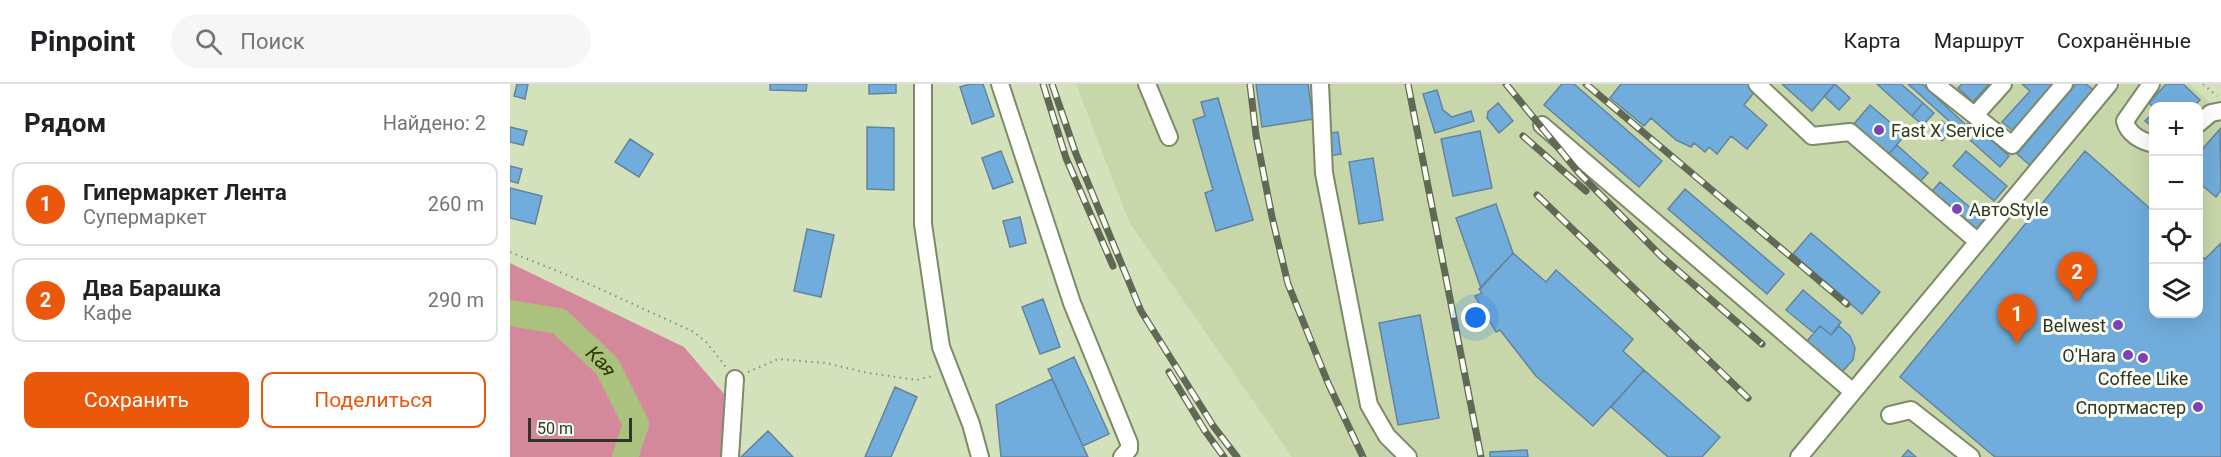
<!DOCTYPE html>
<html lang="ru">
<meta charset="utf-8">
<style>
body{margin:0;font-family:Roboto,sans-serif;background:#f6f6f6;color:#202124}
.controls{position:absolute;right:18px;top:18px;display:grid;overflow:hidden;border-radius:12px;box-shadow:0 6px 24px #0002}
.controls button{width:54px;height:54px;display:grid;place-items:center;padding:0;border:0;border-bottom:2px solid #e0e0e0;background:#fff;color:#202124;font:30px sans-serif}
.scale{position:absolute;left:18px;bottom:15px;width:104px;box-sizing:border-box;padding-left:6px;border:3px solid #303527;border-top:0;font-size:16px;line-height:21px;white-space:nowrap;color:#303527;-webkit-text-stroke:4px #fafef3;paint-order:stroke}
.you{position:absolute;left:966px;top:234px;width:21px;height:21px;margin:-15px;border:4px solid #fff;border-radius:50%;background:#1a73e8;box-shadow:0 0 0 9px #1a73e833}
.badge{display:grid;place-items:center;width:39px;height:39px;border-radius:50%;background:#ea580c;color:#fff;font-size:20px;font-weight:700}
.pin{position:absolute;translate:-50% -50px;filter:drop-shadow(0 2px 3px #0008)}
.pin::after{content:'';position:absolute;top:32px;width:21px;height:18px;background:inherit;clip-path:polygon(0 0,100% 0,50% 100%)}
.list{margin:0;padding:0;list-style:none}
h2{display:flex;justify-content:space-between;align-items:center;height:78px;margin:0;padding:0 24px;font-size:26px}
h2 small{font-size:20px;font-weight:400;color:#757577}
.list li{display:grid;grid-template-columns:39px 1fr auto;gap:18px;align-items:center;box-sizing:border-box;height:84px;margin:0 12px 12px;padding:0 12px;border:2px solid #e0e0e0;border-radius:12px}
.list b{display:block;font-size:22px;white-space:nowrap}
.list p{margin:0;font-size:20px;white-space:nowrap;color:#757577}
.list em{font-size:20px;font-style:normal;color:#757577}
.actions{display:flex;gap:12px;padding:18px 24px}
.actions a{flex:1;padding:14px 0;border:2px solid #ea580c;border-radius:12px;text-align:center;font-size:21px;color:#ea580c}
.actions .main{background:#ea580c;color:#fff}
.icon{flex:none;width:33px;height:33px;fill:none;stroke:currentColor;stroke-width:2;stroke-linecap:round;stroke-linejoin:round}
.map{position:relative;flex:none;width:1711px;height:373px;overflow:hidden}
header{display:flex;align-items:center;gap:36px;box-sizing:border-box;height:84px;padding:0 30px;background:#fff;border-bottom:2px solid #e0e0e0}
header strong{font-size:28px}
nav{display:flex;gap:33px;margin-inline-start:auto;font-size:21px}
.search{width:420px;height:54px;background:#f6f6f6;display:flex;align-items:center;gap:15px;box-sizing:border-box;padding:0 21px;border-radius:33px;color:#757577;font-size:22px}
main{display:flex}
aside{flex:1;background:#fff}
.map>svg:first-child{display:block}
.built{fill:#c8d7aa;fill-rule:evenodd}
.forest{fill:#d3899b}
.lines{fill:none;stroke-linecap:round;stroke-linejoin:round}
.river{stroke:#abc17e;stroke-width:26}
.building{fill:#71addc;stroke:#64839c;stroke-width:1.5}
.minor-casing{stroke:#7e8a67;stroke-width:20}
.path{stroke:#889177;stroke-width:2;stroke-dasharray:1.5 4.5;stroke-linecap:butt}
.minor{stroke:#fff;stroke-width:16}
.rail-casing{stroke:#616853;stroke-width:7}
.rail{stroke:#fafef3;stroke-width:4.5;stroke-dasharray:14;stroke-linecap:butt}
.poi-dot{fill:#7d42b9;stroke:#fafef3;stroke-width:2}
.labels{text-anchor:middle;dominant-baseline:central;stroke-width:6;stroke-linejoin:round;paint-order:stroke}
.poi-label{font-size:18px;fill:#303527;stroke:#fafef3;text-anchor:end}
.water-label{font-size:20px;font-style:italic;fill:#2b3804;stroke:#fafef3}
</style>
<header>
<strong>Pinpoint</strong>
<div class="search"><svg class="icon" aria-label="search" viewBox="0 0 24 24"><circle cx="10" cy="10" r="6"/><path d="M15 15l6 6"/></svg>Поиск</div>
<nav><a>Карта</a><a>Маршрут</a><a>Сохранённые</a></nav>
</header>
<main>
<aside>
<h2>Рядом<small>Найдено: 2</small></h2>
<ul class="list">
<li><span class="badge">1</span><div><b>Гипермаркет Лента</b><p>Супермаркет</p></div><em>260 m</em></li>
<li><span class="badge">2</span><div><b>Два Барашка</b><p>Кафе</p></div><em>290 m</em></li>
</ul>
<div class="actions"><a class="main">Сохранить</a><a>Поделиться</a></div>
</aside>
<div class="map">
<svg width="1711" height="373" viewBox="0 0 1711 373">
<rect width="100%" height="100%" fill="#d4e2bc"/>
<path class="built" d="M 566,0 L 1679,0 L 1711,28 L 1711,373 L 782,373 L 619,138 ZM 1644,22 L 1688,22 L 1688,230 L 1644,230 Z"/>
<path class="forest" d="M 0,179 L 174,263 L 214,310 L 213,373 L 0,373 Z"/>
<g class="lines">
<path class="river" id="s1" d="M 0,229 L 49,237 L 97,282 L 126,340 L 115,373"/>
</g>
<path class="building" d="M 7,0 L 18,0 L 15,15 L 4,12 Z
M 260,0 L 297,0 L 296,7 L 260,6 Z
M 359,0 L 386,0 L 386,9 L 359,10 Z
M 460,0 L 473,0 L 484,32 L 462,40 L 450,3 Z
M 746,0 L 798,0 L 803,35 L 752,43 Z
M 1052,0 L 1064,0 L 1152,77 L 1129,103 L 1034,21 Z
M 1111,0 L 1239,0 L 1246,6 L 1234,21 L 1257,41 L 1237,65 L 1221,52 L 1207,70 L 1199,63 L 1195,68 L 1184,59 L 1181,63 L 1166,56 L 1141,34 L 1134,42 L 1100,14 Z
M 1272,0 L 1325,0 L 1302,27 Z
M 1325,0 L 1340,14 L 1329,26 L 1314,12 Z
M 1367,0 L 1391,0 L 1413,19 L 1402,32 Z
M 1398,0 L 1412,0 L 1456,41 L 1460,37 L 1499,72 L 1490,83 Z
M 1452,0 L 1479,0 L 1463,18 L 1448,4 Z
M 1512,0 L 1541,0 L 1543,3 L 1503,47 L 1492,38 L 1520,7 Z
M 1566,0 L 1576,0 L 1587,9 L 1523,84 L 1507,70 Z
M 1656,0 L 1673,0 L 1690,16 L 1684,22 L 1644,24 L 1639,19 Z
M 927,6 L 933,26 L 942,33 L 961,27 L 964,37 L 925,49 L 913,10 Z
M 708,14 L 743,136 L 706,147 L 695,109 L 703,106 L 683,36 L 695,32 L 691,18 Z
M 988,19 L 1003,37 L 989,49 L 977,34 L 978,28 Z
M 1413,19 L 1424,29 L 1413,41 L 1402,32 Z
M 1360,21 L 1395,51 L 1378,71 L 1343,41 Z
M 1644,28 L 1644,44 L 1635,37 Z
M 1432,37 L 1442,46 L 1432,57 L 1422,48 Z
M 0,43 L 17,47 L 13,61 L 0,58 Z
M 357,43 L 384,44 L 384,106 L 357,105 Z
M 1710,45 L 1711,106 L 1706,113 L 1688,98 L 1688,70 Z
M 970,47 L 982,104 L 943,112 L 931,55 Z
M 828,48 L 831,70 L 817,72 L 814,50 Z
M 120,55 L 143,70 L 129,93 L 105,78 Z
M 1387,61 L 1418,89 L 1406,102 L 1375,74 Z
M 491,67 L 503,98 L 483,105 L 472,74 Z
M 1456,67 L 1497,102 L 1484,117 L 1443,82 Z
M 1575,67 L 1644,128 L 1644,230 L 1688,230 L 1688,169 L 1695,175 L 1711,159 L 1711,373 L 1485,373 L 1390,293 Z
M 863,74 L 873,136 L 849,140 L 839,78 Z
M 0,82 L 12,85 L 8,99 L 0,97 Z
M 1430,98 L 1476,137 L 1464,151 L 1418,112 Z
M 0,104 L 32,112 L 25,140 L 0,134 Z
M 1175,105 L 1274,190 L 1257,210 L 1158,125 Z
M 986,120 L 1003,169 L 971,204 L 946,134 Z
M 510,133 L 516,159 L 500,163 L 493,137 Z
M 297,145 L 324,151 L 311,213 L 284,207 Z
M 1301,149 L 1370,208 L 1352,230 L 1283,170 Z
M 1003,169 L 1036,198 L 1046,186 L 1123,255 L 1113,267 L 1134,286 L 1083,342 L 1026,292 L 990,246 L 986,248 L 965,212 L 972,209 L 969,205 Z
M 1293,206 L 1331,238 L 1321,251 L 1310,242 L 1304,249 L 1276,226 Z
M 533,215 L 550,263 L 530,270 L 512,223 Z
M 910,231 L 929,334 L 888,341 L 869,239 Z
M 1310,242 L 1321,251 L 1329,242 L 1340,252 L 1345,264 L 1343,276 L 1332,288 L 1297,257 Z
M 564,273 L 599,350 L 573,362 L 538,285 Z
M 1134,286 L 1210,353 L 1192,373 L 1158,373 L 1101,323 Z
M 542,295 L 578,373 L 491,373 L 486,321 Z
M 385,303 L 407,313 L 381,373 L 355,373 Z
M 258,347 L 283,373 L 231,373 Z
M 1017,366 L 1018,373 L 980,373 L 980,368 Z
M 1398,366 L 1406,373 L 1392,373 Z"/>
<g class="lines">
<g class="minor-casing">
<path id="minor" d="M 413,0 L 413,140 L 431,263 L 461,340 L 470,373
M 490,0 L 562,219 L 619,359 L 619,365 L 612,373
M 637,0 L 659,53
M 810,0 L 814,89 L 859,321 L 877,352 L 898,373
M 1247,0 L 1302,52 L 1340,48 L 1467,157
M 1425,0 L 1502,61 L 1554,0
M 1641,0 L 1615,37 C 1618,50 1631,57 1644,60
M 1466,30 L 1493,0
M 1688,40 L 1701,29 L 1711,27
M 1032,41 L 1343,308
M 1380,331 L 1401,326 L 1461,373
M 220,373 L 225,295
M 1289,373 L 1599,0"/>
</g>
<path class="path" d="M 1693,0 L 1707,12
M 0,168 L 77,199 L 184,248 L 197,259 L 216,283
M 238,288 L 268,275 L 316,279 L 358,289 L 407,296 L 425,291"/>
<use href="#minor" class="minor"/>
<g class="rail-casing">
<path id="rail" d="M 533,0 L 556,74 L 603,182
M 542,0 L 566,70 L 631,227 L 704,343 L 727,373
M 740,0 L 746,51 L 762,133 L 778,200 L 818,299 L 853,373
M 898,0 L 971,373
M 996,0 L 1069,89 L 1151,172 L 1252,260
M 1076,0 L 1337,220
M 1013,52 L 1076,107
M 1027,111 L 1238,314
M 659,288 L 695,347 L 714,373"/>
</g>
<use href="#rail" class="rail"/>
</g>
<g class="poi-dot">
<circle cx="1369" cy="46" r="6"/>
<circle cx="1447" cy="125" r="6"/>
<circle cx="1608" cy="241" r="6"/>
<circle cx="1618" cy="271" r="6"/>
<circle cx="1633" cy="274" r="6"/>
<circle cx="1688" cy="323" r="6"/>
</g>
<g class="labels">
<g class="poi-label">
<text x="1381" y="46" text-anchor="start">Fast X Service</text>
<text x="1459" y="125" text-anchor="start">АвтоStyle</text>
<text x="1596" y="241">Belwest</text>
<text x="1606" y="271">O'Hara</text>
<text x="1633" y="294" text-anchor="middle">Coffee Like</text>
<text x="1676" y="323">Спортмастер</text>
</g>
<g class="water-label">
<text stroke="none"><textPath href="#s1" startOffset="108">Кая</textPath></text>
</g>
</g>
</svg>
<div class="controls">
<button>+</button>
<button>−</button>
<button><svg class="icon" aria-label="locate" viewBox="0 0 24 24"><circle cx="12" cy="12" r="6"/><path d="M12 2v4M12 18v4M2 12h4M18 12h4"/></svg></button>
<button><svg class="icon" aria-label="layers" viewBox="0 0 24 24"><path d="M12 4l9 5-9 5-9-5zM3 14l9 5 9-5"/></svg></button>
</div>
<div class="scale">50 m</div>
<div class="you"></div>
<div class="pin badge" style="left:1507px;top:260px">1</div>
<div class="pin badge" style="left:1567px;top:218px">2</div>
</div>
</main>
